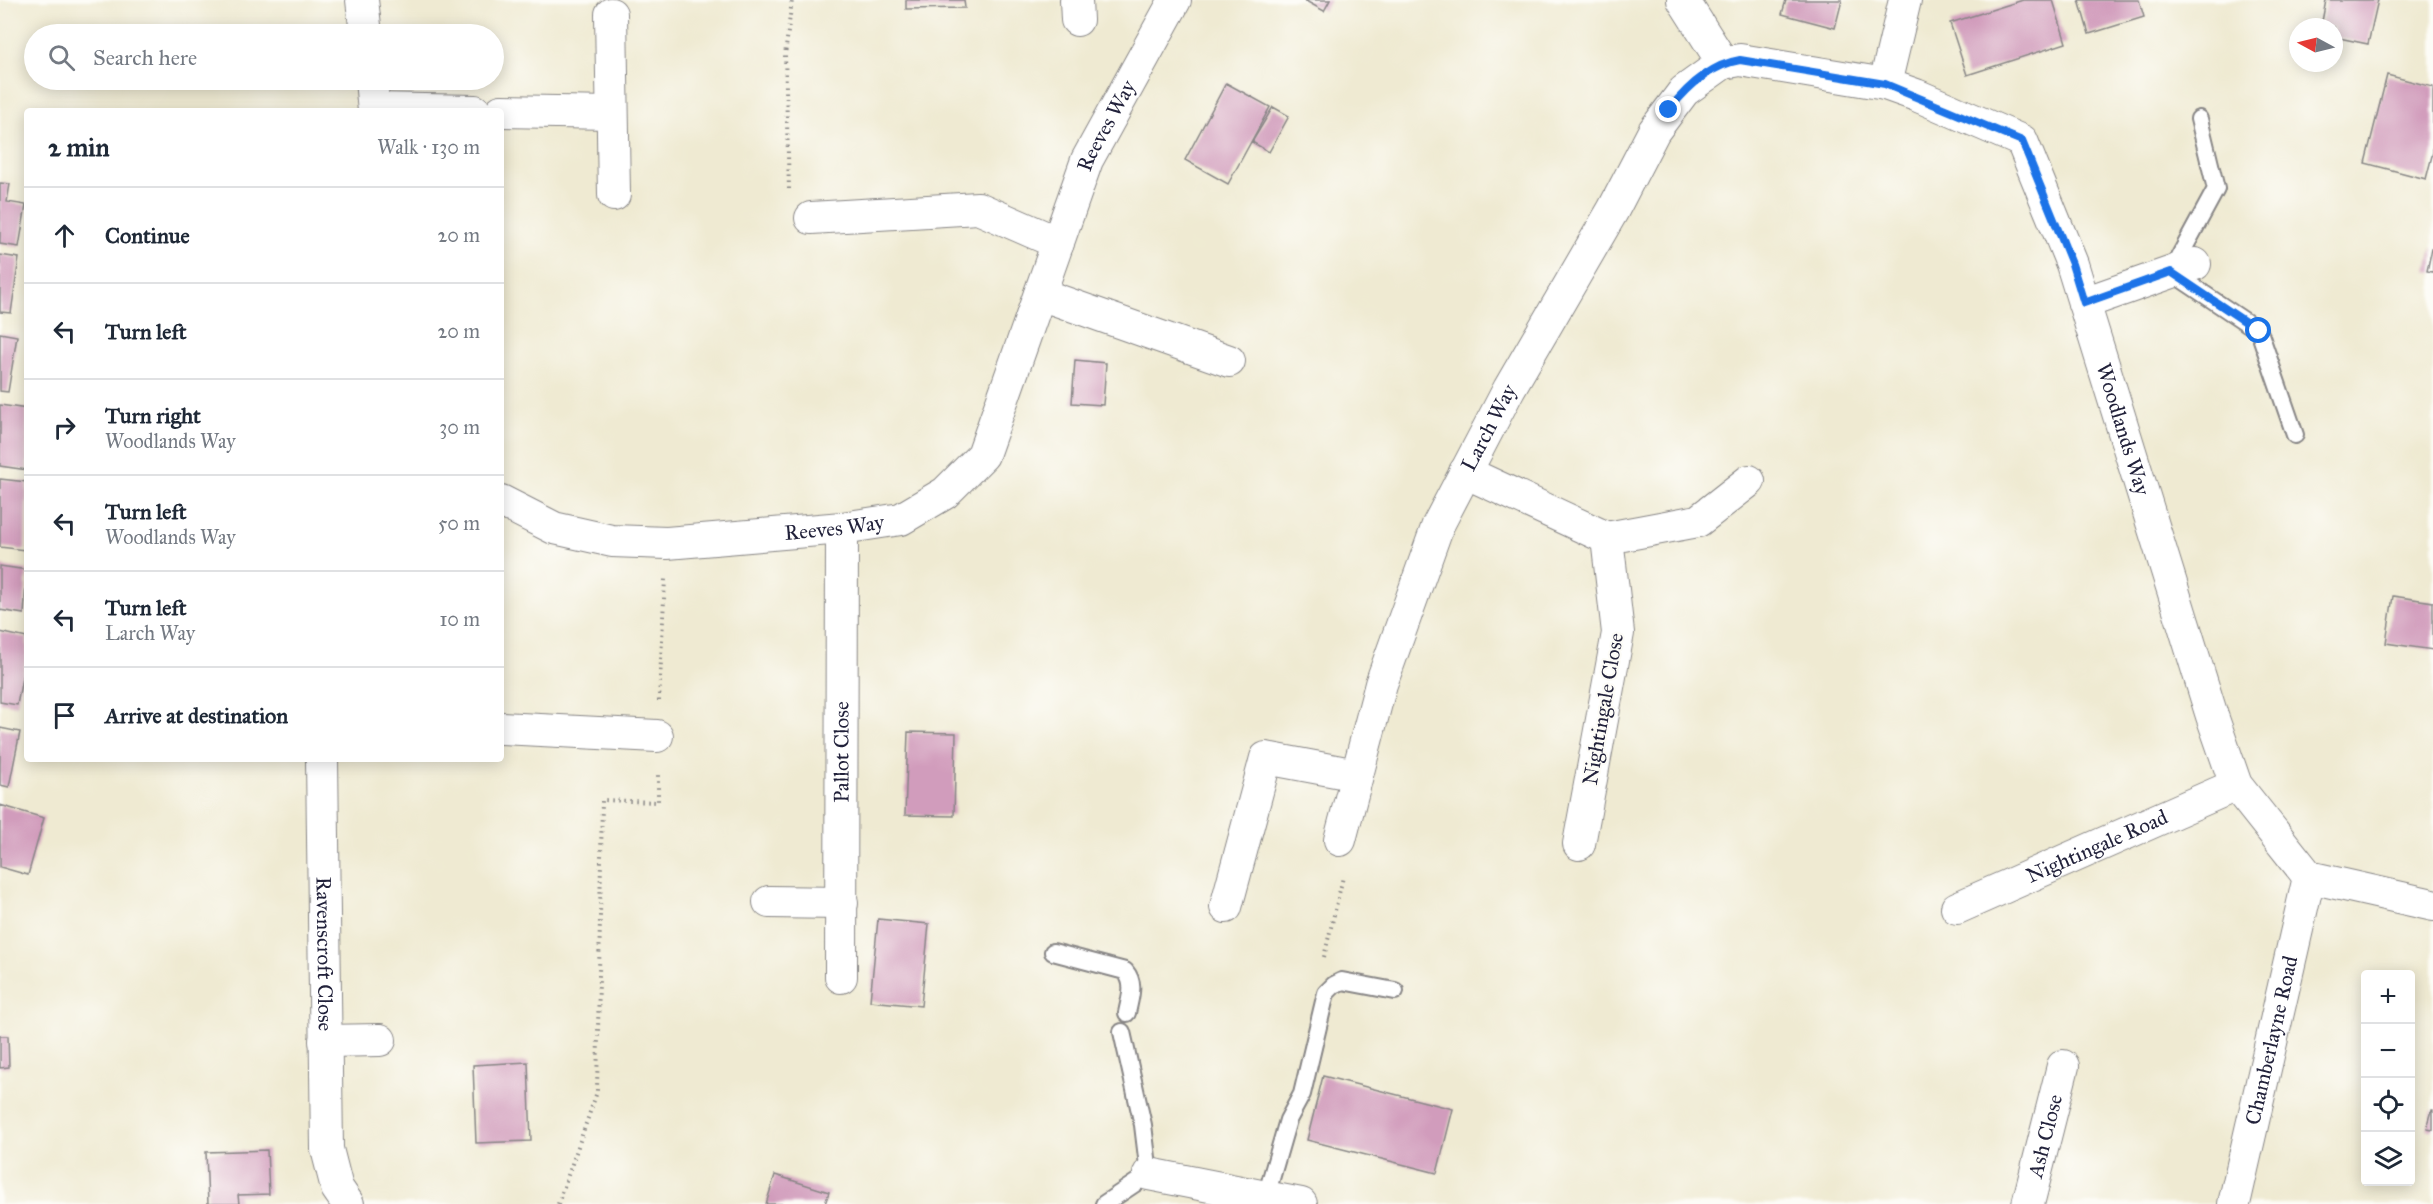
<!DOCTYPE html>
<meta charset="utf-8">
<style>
body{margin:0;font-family:"IM FELL Great Primer",serif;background:#f2f2f3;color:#1f2937}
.controls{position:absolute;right:18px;bottom:18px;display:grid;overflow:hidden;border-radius:6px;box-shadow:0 3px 15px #0003}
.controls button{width:54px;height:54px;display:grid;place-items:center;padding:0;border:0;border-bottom:2px solid #e0e1e3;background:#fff;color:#1f2937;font:30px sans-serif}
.compass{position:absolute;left:2289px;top:18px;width:54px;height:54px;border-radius:50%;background:#fff;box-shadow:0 3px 15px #0003;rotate:277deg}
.stop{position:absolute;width:18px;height:18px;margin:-14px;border:4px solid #1a73e8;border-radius:50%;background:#fff}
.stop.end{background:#1a73e8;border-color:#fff;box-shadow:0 2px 6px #0008}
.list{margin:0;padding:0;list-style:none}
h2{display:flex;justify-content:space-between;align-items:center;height:78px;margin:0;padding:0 24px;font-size:26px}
h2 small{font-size:20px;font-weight:400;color:#747a83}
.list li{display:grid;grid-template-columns:39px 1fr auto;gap:18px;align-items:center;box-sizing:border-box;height:96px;padding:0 24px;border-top:2px solid #e0e1e3}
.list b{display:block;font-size:22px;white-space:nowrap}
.list p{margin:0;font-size:20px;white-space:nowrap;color:#747a83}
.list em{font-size:20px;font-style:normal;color:#747a83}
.icon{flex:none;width:33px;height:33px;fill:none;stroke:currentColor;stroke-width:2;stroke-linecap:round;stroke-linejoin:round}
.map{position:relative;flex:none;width:2433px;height:1204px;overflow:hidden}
.search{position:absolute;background:#fff;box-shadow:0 3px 15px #0003;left:24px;top:24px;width:480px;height:66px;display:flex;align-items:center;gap:15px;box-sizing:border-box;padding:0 21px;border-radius:33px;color:#747a83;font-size:22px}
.panel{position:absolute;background:#fff;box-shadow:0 3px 15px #0003;left:24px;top:108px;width:480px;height:654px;border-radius:6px}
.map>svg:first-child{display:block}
.building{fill:#d19cbc}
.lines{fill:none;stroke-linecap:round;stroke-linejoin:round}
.service-casing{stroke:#888686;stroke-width:20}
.minor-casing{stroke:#888686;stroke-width:34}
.path{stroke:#888686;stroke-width:4;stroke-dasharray:1.5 4.5;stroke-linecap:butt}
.service{stroke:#fff;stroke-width:16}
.minor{stroke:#fff;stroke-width:32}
.route{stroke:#1a73e8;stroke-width:8}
.labels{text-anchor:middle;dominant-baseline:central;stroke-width:4.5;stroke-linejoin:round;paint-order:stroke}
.street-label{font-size:21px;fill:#22223b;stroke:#fdfcf7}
</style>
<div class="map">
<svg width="2433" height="1204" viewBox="0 0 2433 1204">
<rect width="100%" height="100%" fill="#fdfcf7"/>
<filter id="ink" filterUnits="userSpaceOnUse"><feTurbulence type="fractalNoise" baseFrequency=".0167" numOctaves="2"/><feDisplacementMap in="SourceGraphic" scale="12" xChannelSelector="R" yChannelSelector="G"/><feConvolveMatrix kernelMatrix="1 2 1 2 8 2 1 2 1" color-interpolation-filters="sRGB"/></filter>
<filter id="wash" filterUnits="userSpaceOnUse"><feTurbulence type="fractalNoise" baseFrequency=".008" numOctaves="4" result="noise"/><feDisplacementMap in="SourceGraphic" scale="24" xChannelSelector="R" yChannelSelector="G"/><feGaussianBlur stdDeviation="1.35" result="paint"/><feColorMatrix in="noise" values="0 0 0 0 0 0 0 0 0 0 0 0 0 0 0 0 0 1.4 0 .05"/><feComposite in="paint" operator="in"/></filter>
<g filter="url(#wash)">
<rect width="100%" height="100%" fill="#efead2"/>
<g id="blocks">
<path class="building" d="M 906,0 L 964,0 L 965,8 L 906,9 Z
M 1304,0 L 1330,0 L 1324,11 Z
M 1786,0 L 1842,0 L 1835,28 L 1782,14 Z
M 2023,0 L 2053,0 L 2066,43 L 1967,75 L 1950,23 Z
M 2079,0 L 2139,0 L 2144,17 L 2089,34 Z
M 2326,0 L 2378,0 L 2368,44 L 2334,37 L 2334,27 L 2321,27 Z
M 2387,75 L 2433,87 L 2433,152 L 2426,179 L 2365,163 Z
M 1226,83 L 1270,107 L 1228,184 L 1185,160 Z
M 1273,107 L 1289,116 L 1269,152 L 1252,142 Z
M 0,183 L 10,184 L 7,202 L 26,205 L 19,247 L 0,244 Z
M 2432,248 L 2433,249 L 2433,272 L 2427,271 Z
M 0,255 L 19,258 L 11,313 L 0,312 Z
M 0,333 L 17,336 L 8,392 L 0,391 Z
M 1075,360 L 1106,363 L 1103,405 L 1072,403 Z
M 0,405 L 27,409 L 27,470 L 0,466 Z
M 0,479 L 27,482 L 25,550 L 0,547 Z
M 0,566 L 27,570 L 24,614 L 0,610 Z
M 2393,596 L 2433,602 L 2433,650 L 2386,643 Z
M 0,632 L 27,638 L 27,652 L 17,705 L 0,702 Z
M 0,728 L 20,732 L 9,787 L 0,785 Z
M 908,732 L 956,733 L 954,816 L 905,815 Z
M 0,805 L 44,818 L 28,875 L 0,867 Z
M 878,919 L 929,924 L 921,1006 L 870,1001 Z
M 0,1036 L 8,1036 L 9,1067 L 0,1068 Z
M 528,1062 L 531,1141 L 476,1143 L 473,1065 Z
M 1323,1076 L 1453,1109 L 1437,1173 L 1307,1140 Z
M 2432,1110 L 2433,1110 L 2433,1130 L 2427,1129 Z
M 267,1150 L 269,1194 L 238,1195 L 239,1204 L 208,1204 L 206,1152 Z
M 775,1175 L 829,1192 L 825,1204 L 766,1204 Z"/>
</g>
</g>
<g filter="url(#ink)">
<use href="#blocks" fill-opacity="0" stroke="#888686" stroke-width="1.5"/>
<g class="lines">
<g class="service-casing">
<path id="service" d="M 2199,119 L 2216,189 L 2171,272 L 2259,331 L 2295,435
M 1053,952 L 1125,971 C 1136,984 1130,997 1127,1013
M 1266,1196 L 1288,1120 L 1302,1094 L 1326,993 L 1334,985 L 1342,981 L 1395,991
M 1104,1204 L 1149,1174 L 1143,1125 L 1122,1032"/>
</g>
<g class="minor-casing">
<g id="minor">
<path d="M 362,0 L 366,34"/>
<path d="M 1076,0 L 1077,20"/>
<path d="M 1683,0 L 1723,63"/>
<path d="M 611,14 L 614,195"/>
<path d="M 371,80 L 374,111"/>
<path d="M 1885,84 L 1905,0"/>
<path d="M 374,109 L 475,111"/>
<path d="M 501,111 L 612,113"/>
<path d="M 811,218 L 978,208 L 1058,243"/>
<path d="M 1040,294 L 1229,361"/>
<path d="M 2084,303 L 2195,264"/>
<path d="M 1465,472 L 1607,538 L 1618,633 L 1579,844"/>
<path id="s1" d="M 501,501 L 554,528 L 612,541 L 667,543 L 842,528 L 901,519 L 945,493 L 983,455 L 1087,160 L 1175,0"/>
<path d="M 1607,538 L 1698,521 L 1749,481"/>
<path d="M 501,728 L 657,736"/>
<path id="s2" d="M 322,759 L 327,1149 L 337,1188 L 348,1204"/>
<path id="s3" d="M 1340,840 L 1381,684 L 1438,525 L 1509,389 L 1613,210 L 1654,131 L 1684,91 L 1723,63 L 1740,60 L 1885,84 L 1916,95 L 2022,141 L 2072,264 L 2212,716 L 2236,785 L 2309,877 L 2433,905"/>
<path d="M 769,902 L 842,903"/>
<path d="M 1226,907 L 1266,758 L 1357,775"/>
<path id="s4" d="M 1957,908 L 2236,785"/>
<path id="s5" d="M 841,977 L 842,528"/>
<path d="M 325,1041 L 380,1040"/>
<path d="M 1149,1174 L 1301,1204"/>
<path id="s6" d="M 2028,1204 L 2063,1066"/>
<path id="s7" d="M 2234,1204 L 2309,877"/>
</g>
</g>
<path class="path" d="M 789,189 L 785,55 L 792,0
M 659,701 L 665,579
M 1324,957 L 1343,877
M 558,1204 L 597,1092 L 602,800 L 658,802 L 658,771"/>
<use href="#service" class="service"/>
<use href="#minor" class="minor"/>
</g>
</g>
<g class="lines" filter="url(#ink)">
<path class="route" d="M 1669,110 C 1687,87 1710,65 1740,60 L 1885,84 L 2022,141 L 2072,264 L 2084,303 L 2171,272 L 2259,331"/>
</g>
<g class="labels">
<g class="street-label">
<text stroke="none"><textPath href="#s1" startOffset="866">Reeves Way</textPath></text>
<text stroke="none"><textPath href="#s3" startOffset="440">Larch Way</textPath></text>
<text stroke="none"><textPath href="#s3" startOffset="1496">Woodlands Way</textPath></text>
<text stroke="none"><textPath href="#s1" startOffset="342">Reeves Way</textPath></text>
<text transform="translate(1603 709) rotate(-80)">Nightingale Close</text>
<text stroke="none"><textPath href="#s5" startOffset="225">Pallot Close</textPath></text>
<text stroke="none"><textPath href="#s4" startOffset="153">Nightingale Road</textPath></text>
<text stroke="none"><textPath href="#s2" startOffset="195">Ravenscroft Close</textPath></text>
<text stroke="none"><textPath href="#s7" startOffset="168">Chamberlayne Road</textPath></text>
<text stroke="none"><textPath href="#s6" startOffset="70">Ash Close</textPath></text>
</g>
</g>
</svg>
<div class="controls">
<button>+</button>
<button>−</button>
<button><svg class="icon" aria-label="locate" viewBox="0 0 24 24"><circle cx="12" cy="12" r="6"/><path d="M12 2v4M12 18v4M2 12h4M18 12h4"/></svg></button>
<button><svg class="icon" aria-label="layers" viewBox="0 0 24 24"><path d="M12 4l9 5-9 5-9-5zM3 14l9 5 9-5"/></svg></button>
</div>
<svg class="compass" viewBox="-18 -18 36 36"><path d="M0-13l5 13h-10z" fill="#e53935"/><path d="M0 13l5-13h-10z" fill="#747a83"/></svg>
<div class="stop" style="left:2259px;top:331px"></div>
<div class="stop end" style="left:1669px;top:110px"></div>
<div class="search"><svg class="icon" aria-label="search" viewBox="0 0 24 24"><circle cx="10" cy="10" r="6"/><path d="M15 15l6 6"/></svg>Search here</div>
<section class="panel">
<h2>2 min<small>Walk · 130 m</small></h2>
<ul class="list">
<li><svg class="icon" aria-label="ahead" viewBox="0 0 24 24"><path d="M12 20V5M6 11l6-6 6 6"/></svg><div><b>Continue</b></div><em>20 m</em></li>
<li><svg class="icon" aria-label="left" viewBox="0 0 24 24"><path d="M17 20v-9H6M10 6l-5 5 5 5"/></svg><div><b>Turn left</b></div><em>20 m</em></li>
<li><svg class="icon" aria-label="right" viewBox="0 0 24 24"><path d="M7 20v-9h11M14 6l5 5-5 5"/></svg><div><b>Turn right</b><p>Woodlands Way</p></div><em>30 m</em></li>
<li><svg class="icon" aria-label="left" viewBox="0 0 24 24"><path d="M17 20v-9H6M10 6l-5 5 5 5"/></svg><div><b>Turn left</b><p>Woodlands Way</p></div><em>50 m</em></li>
<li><svg class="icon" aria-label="left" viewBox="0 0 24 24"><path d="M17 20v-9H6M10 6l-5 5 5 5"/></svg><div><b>Turn left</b><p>Larch Way</p></div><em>10 m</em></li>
<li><svg class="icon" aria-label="arrive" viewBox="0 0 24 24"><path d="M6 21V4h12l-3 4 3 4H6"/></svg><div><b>Arrive at destination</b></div></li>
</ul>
</section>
</div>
